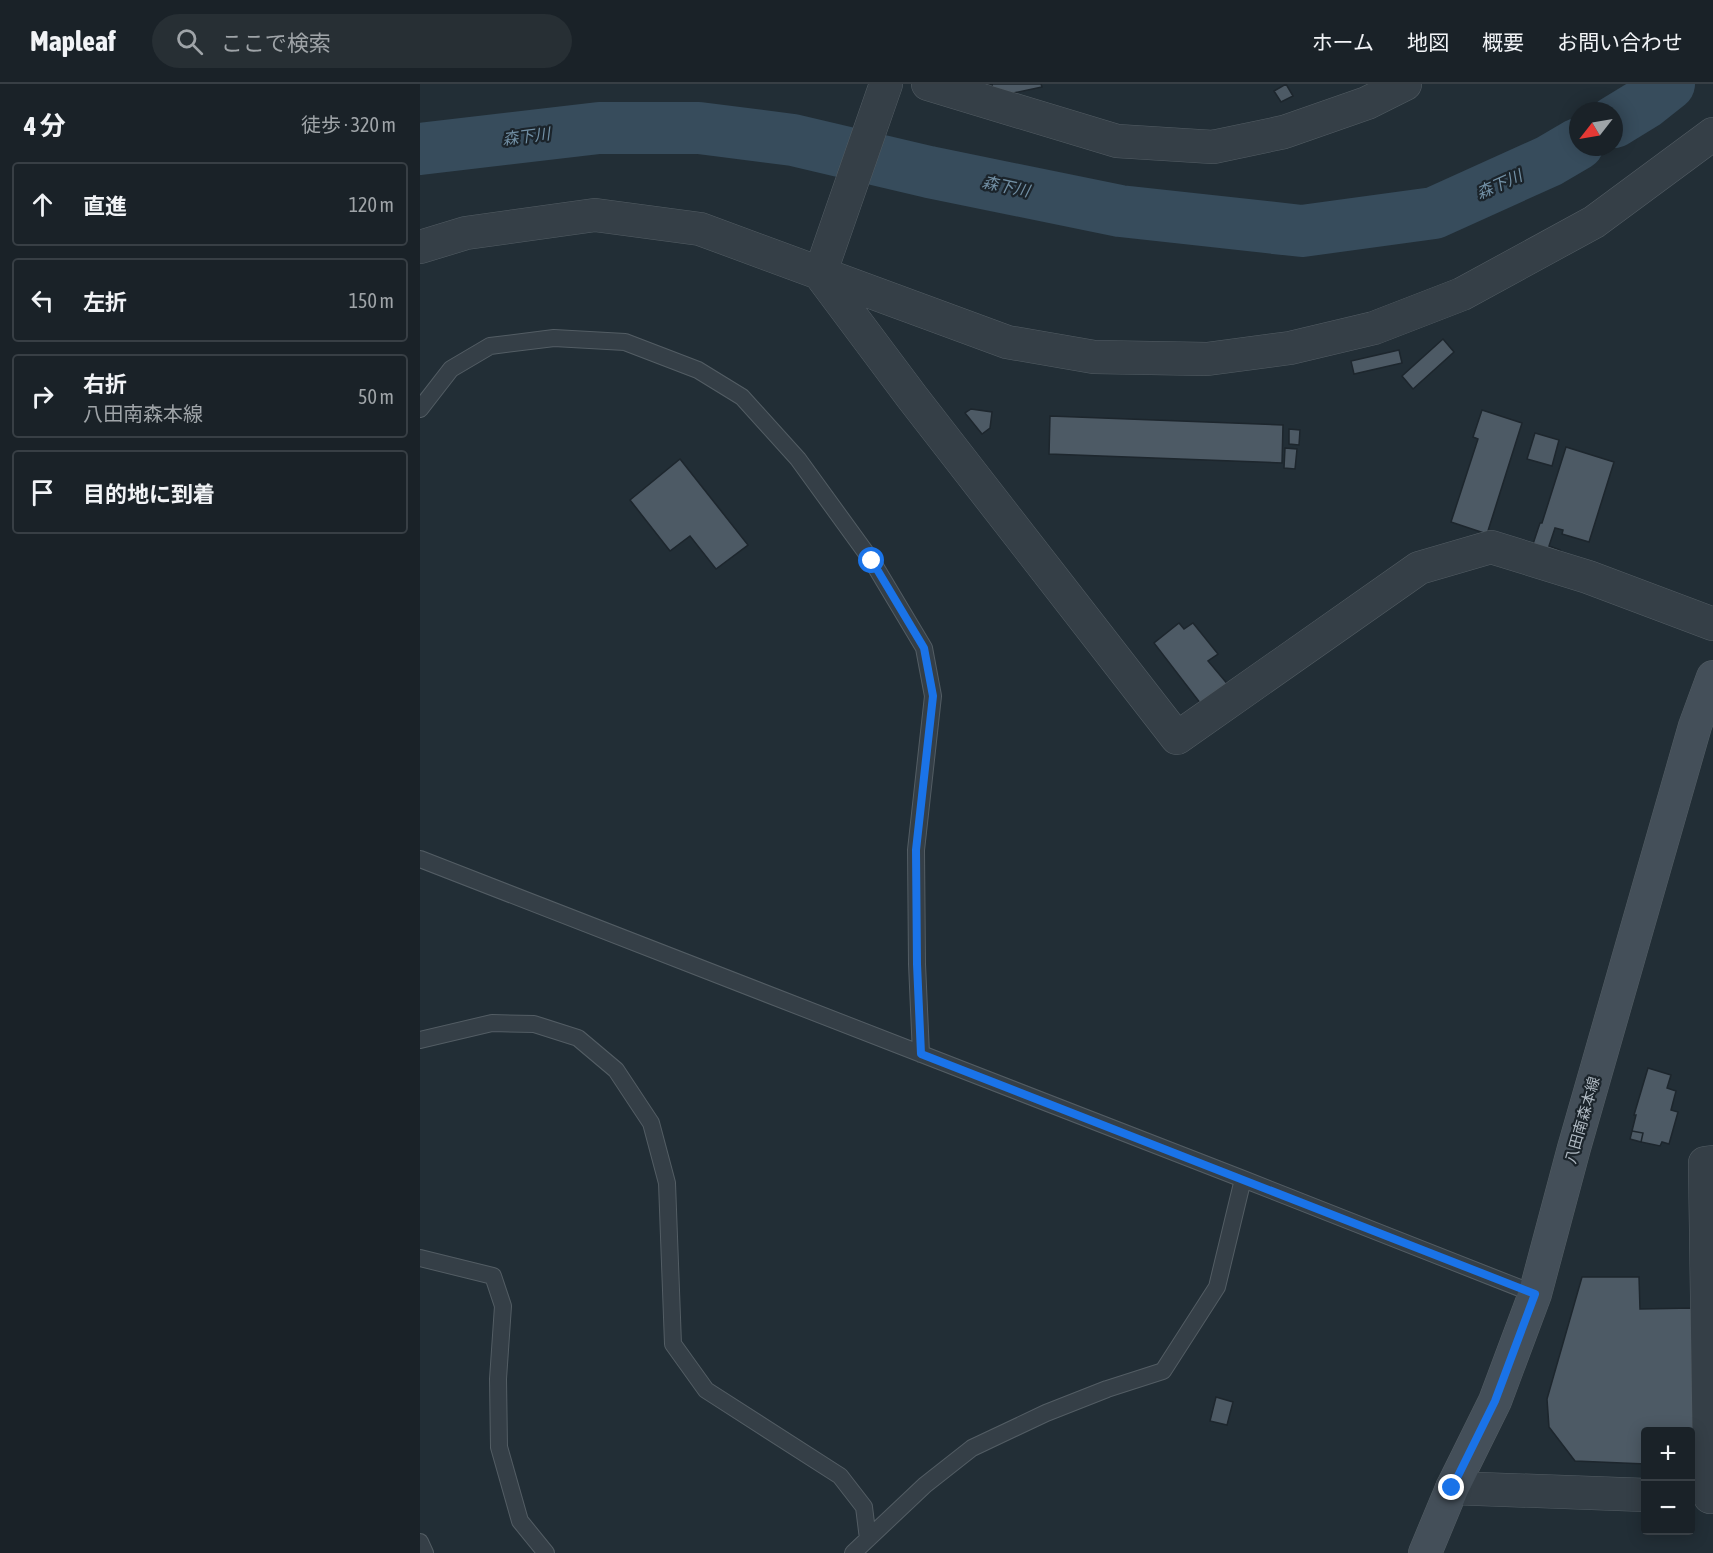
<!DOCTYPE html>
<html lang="ja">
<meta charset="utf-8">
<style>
body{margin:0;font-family:"Asap Condensed","Noto Sans JP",sans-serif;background:#272f34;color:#f1f3f6}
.controls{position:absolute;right:18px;bottom:18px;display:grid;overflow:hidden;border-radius:6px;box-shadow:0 3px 15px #0003}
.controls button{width:54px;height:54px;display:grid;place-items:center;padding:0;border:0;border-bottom:2px solid #383f45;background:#1a2228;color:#f1f3f6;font:30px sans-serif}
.compass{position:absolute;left:1149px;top:18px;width:54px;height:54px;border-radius:50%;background:#1a2228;box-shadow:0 3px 15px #0003;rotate:239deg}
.stop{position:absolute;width:18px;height:18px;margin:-14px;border:4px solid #1a73e8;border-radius:50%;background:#fff}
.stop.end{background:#1a73e8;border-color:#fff;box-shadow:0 2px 6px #0008}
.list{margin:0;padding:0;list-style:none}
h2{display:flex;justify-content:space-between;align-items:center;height:78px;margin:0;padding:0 24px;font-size:26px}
h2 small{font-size:20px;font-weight:400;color:#9fa4a8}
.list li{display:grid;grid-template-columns:39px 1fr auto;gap:18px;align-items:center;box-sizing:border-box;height:84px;margin:0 12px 12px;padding:0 12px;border:2px solid #383f45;border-radius:6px}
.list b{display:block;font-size:22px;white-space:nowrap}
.list p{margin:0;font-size:20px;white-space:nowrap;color:#9fa4a8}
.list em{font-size:20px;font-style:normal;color:#9fa4a8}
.icon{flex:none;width:33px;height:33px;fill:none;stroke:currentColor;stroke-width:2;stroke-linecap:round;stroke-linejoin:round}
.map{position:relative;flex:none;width:1293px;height:1469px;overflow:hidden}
header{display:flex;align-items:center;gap:36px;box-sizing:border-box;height:84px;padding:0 30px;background:#1a2228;border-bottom:2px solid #383f45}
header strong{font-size:28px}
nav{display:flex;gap:33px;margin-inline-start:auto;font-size:21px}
.search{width:420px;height:54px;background:#272f34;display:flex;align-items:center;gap:15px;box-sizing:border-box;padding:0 21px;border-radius:33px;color:#9fa4a8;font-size:22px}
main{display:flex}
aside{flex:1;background:#1a2228}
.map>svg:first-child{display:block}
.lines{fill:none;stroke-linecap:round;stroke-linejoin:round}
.river{stroke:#374c5c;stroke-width:52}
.building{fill:#4d5a65;stroke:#1d262d;stroke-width:1.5}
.service-casing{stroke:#535d64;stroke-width:18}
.minor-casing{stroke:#535d64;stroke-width:34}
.secondary-casing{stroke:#535d64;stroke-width:34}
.service{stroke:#353f47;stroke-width:16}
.minor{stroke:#353f47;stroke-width:33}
.secondary{stroke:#444f59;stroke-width:33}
.route{stroke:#1a73e8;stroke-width:8}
.labels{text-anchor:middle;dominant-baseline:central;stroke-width:4.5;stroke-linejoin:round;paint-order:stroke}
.street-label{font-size:15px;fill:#b0bac3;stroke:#1b242b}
.water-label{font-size:16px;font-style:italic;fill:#7290a5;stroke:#1b242b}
</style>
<header>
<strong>Mapleaf</strong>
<div class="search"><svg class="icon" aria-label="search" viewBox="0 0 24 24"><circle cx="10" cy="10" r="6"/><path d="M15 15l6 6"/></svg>ここで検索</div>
<nav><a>ホーム</a><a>地図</a><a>概要</a><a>お問い合わせ</a></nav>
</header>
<main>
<aside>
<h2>4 分<small>徒歩 · 320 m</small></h2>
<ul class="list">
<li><svg class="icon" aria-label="ahead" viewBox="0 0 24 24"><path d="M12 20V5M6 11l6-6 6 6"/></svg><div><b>直進</b></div><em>120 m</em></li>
<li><svg class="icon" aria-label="left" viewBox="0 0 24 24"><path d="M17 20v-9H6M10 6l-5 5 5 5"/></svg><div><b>左折</b></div><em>150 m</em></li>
<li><svg class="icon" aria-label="right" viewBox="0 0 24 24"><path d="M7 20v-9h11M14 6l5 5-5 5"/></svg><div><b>右折</b><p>八田南森本線</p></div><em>50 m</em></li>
<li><svg class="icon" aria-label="arrive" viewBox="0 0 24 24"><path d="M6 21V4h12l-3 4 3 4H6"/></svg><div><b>目的地に到着</b></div></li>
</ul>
</aside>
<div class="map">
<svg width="1293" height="1469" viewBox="0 0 1293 1469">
<rect width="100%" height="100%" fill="#222e36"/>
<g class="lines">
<path class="river" d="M 1194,38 L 1225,19 L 1249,0
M 0,65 L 179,44 L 279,44 L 373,56 L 509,88 L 700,127 L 882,147 L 1014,129 L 1129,77 L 1158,60"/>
</g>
<path class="building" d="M 552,0 L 621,0 L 622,3 L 574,13 L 572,0 L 553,5 Z
M 866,0 L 873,12 L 861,18 L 854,7 Z
M 1023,255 L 1034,268 L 993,305 L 982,292 Z
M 979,266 L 982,279 L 934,290 L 931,277 Z
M 551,325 L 572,328 L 570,344 L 562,350 L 545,329 Z
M 1062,326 L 1102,339 L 1067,450 L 1031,438 L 1058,355 L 1053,353 Z
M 630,332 L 863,341 L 862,379 L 629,370 Z
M 869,345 L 880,346 L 879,361 L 869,360 Z
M 1115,349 L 1139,356 L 1132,382 L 1107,375 Z
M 1146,363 L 1194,378 L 1169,458 L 1142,450 L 1143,446 L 1135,444 L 1129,462 L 1140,466 L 1131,492 L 1105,484 L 1120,439 L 1122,439 Z
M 865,364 L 877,365 L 875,385 L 864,384 Z
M 260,375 L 328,461 L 296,485 L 270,452 L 250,467 L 210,416 Z
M 759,539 L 764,545 L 773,539 L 798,570 L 788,577 L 810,603 L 784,624 L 734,559 Z
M 1228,984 L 1251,991 L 1247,1004 L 1256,1007 L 1251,1026 L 1258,1028 L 1249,1060 L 1242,1058 L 1240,1062 L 1221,1058 L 1223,1049 L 1212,1047 L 1216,1031 L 1214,1031 Z
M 1212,1047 L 1223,1049 L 1221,1058 L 1210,1055 Z
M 1162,1193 L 1219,1193 L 1220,1225 L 1273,1224 L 1275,1357 L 1270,1357 L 1270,1348 L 1226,1348 L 1226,1380 L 1155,1377 L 1129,1343 L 1127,1315 Z
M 796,1313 L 813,1318 L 807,1341 L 790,1337 Z"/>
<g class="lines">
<g class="service-casing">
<path id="service" d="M 0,325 L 31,285 L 70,262 L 134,254 L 205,258 L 278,286 L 322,313 L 378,375 L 452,477 L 504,564 L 513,612 L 496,766 L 497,880 L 501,970
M 0,775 L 823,1095 L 1115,1210
M 0,956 L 72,939 L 114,940 L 158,954 L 196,986 L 231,1039 L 247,1099 L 253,1260 L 286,1306 L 420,1392 L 444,1423 L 448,1455
M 0,1174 L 73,1192 L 83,1222 L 78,1295 L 79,1363 L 100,1437 L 126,1469
M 0,1458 L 5,1469
M 433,1469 L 505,1401 L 552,1364 L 626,1329 L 687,1305 L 743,1287 L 797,1203 L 823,1095"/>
</g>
<g class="minor-casing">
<path id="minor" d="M 466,0 L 400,190 L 492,313 L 757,654 L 999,484 L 1071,463 L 1168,493 L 1293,540
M 508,0 L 697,57 L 793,63 L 864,48 L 947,19 L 985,0
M 0,163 L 46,149 L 175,131 L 280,145 L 587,258 L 674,273 L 787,275 L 870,264 L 954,244 L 1042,210 L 1174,138 L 1293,50
M 1032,1404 L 1226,1411
M 1290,1413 L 1285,1079 L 1293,1078"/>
</g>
<g class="secondary-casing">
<path id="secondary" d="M 1005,1469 L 1032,1404 L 1075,1317 L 1115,1210 L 1154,1064 L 1275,642 L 1293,593"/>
</g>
<use href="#service" class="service"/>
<use href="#minor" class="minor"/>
<use href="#secondary" class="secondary"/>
</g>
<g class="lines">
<path class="route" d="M 452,477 L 504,564 L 513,612 L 496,766 L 497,880 L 501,970 L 1115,1210 L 1075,1317 L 1032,1404"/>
</g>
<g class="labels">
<g class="street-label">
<text transform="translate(1162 1036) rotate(-74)">八田南森本線</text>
</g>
<g class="water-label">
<text transform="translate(106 52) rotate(-7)">森下川</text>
<text transform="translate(1079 100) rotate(-24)">森下川</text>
<text transform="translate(586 102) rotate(12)">森下川</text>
</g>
</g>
</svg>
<div class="controls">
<button>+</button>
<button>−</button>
</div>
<svg class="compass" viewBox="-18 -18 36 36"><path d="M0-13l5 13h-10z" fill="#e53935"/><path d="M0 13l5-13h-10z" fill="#9fa4a8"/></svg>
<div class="stop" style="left:452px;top:477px"></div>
<div class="stop end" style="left:1032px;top:1404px"></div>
</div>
</main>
